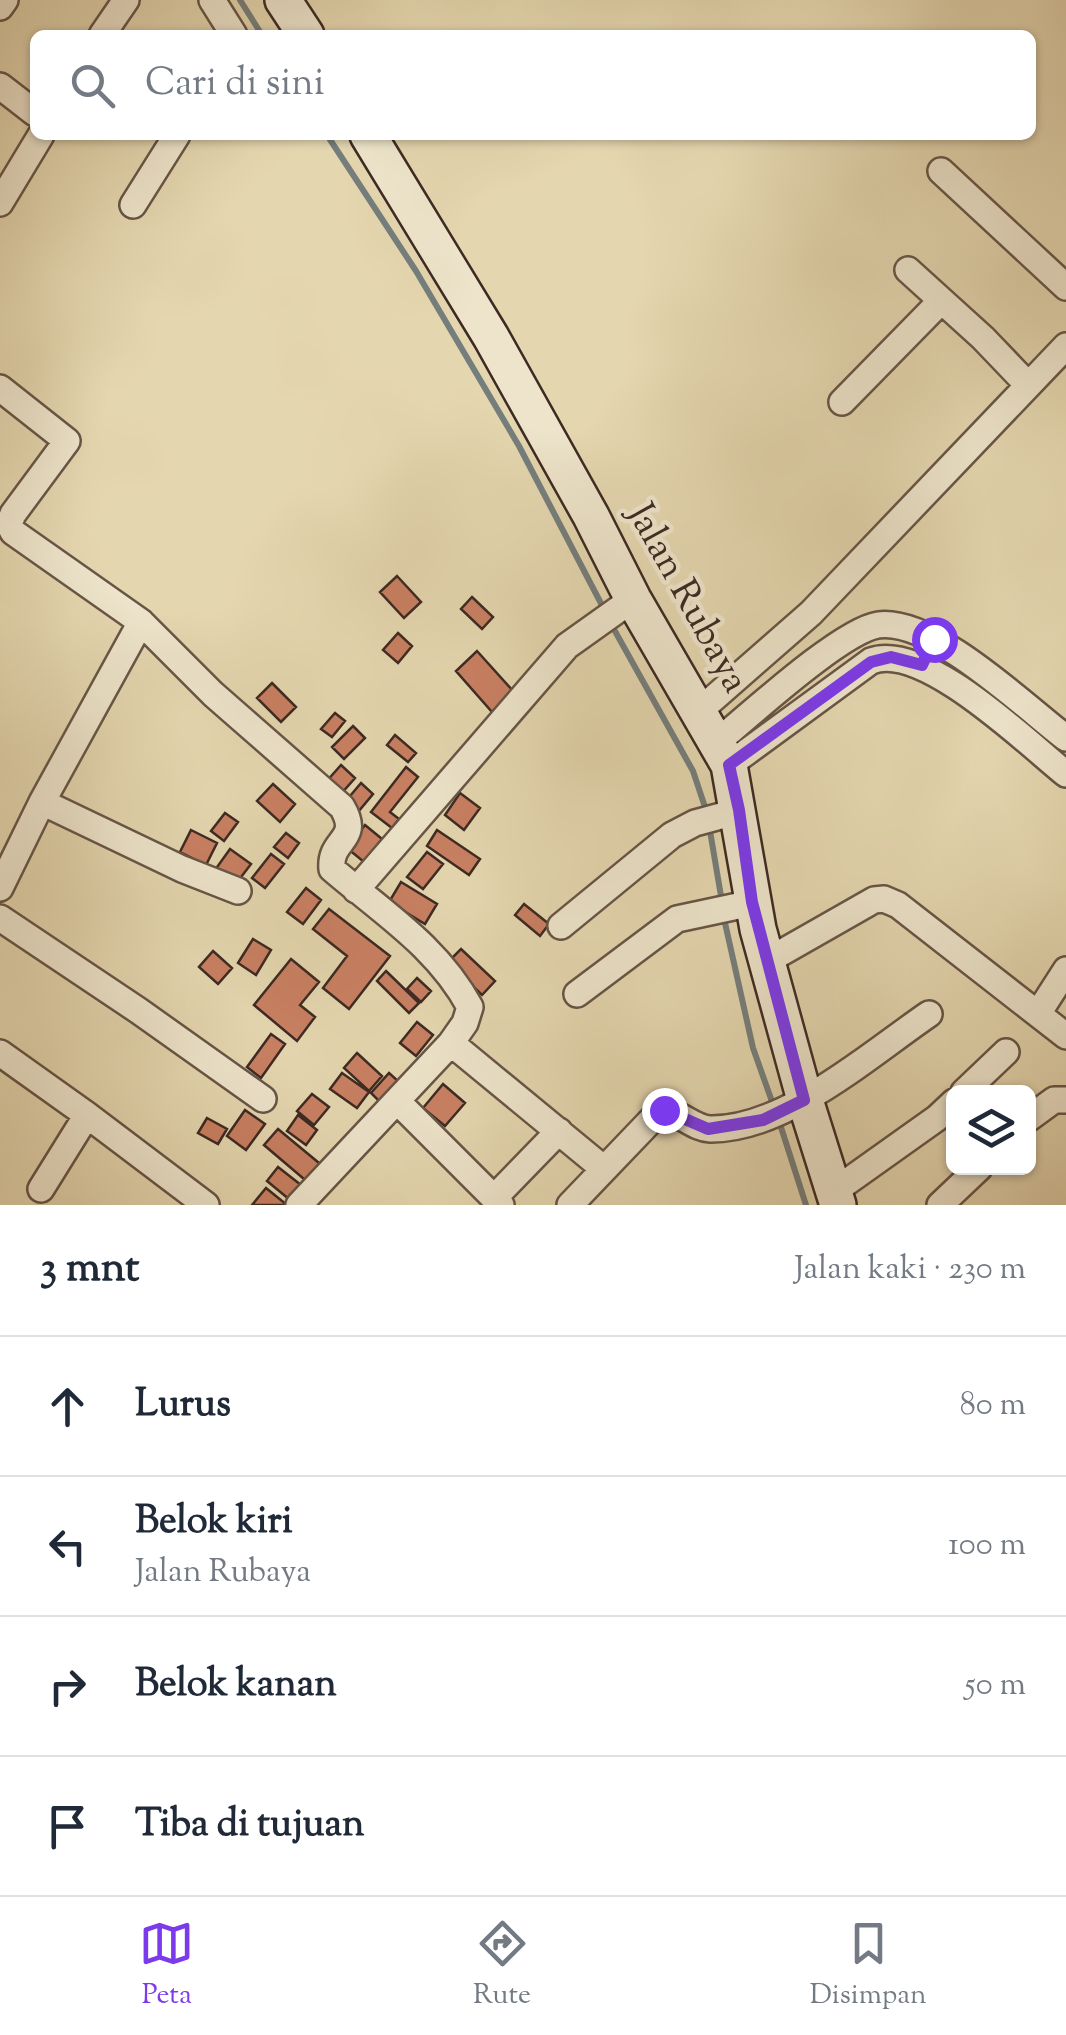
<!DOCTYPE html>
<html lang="id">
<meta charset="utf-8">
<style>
body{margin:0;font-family:"Sorts Mill Goudy",serif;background:#f6f6f7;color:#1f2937}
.controls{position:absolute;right:30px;bottom:30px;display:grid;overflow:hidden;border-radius:15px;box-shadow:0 2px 8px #0004}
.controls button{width:90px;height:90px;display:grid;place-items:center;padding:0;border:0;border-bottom:2px solid #e0e1e3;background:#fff;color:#1f2937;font:50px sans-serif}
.stop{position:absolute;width:30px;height:30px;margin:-22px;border:8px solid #7c3aed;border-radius:50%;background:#fff}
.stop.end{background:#7c3aed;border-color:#fff;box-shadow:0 2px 10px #0008}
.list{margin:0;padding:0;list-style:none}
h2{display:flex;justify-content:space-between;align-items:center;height:130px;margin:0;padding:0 40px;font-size:42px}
h2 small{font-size:32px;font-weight:400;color:#747a83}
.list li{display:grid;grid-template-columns:65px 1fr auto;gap:30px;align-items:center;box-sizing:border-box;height:140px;padding:0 40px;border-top:2px solid #e0e1e3}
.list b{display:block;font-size:38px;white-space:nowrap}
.list p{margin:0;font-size:32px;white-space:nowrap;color:#747a83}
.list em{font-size:32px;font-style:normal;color:#747a83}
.icon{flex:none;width:55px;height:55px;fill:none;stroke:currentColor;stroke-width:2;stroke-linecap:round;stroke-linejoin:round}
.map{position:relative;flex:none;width:1066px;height:1205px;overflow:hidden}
.search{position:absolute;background:#fff;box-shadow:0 2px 8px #0004;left:30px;right:30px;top:30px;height:110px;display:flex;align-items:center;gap:25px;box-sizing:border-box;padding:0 35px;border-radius:15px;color:#747a83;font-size:38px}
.sheet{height:690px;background:#fff}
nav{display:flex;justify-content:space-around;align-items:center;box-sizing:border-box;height:140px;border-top:2px solid #e0e1e3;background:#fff;font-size:28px;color:#747a83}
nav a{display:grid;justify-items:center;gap:5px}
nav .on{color:#7c3aed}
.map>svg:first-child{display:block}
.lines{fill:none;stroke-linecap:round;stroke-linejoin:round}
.stream{stroke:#757e7c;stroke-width:6}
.building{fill:#c88062;stroke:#3d2a23;stroke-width:2.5}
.street-casing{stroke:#675546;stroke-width:30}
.secondary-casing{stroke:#3d2a23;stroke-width:40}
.street{stroke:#ede4cb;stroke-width:25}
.secondary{stroke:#ede4cb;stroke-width:35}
.route{stroke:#7c3aed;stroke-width:12}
.labels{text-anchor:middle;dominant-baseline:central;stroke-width:9;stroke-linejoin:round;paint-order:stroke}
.street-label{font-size:38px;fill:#3d2a23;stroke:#ede4cb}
</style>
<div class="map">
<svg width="1066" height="1205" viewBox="0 0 1066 1205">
<rect width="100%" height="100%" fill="#e4d6af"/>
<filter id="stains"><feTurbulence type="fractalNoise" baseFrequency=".002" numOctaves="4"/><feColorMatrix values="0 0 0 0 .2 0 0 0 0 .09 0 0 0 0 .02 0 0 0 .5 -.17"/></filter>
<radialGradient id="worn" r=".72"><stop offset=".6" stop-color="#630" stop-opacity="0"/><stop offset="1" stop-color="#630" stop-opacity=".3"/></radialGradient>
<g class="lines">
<path class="stream" d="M 240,0 L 262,35
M 327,135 L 416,271 L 519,446 L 606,613
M 611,624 L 693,771 L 707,813
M 709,825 L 722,902
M 723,914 L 753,1048 L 775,1110
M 779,1121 L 806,1205"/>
</g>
<path class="building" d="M 397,576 L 421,602 L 404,618 L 380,592 Z
M 472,597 L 493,617 L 482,629 L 461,609 Z
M 398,633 L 412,646 L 398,663 L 383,650 Z
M 477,651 L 514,692 L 492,712 L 456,671 Z
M 272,683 L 296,707 L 281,722 L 257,698 Z
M 335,713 L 345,721 L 332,737 L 321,729 Z
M 353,726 L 365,738 L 344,759 L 332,747 Z
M 395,735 L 416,753 L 408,762 L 387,745 Z
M 341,765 L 355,778 L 340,795 L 326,782 Z
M 406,767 L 418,777 L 390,812 L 399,819 L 392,828 L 371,812 Z
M 361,783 L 373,794 L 358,812 L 345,802 Z
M 273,784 L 295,804 L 280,822 L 257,801 Z
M 460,793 L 480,808 L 464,830 L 445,815 Z
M 225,813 L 238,822 L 224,841 L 211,831 Z
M 365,825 L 382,839 L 364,862 L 347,848 Z
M 191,830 L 217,843 L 206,865 L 180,852 Z
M 437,830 L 480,859 L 469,875 L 427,846 Z
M 286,833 L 299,843 L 288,858 L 274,847 Z
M 230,849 L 251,864 L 235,885 L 215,870 Z
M 427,852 L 443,864 L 423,889 L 407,877 Z
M 271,854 L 284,864 L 265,888 L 252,878 Z
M 401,882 L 437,904 L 425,924 L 389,902 Z
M 306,888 L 321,900 L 303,924 L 287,912 Z
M 524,904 L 549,924 L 540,936 L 515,915 Z
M 329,909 L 390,956 L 349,1009 L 323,988 L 347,956 L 313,929 Z
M 253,939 L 271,950 L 256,975 L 238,963 Z
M 461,949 L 495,981 L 482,995 L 448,962 Z
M 213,951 L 232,968 L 218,984 L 199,967 Z
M 291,959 L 319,982 L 300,1005 L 315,1017 L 297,1041 L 254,1005 Z
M 386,971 L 419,1003 L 409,1013 L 377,981 Z
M 417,978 L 431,991 L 421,1002 L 407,989 Z
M 417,1022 L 433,1035 L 416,1056 L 400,1043 Z
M 271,1034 L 285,1044 L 261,1078 L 247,1067 Z
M 357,1053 L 382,1076 L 369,1091 L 344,1068 Z
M 342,1073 L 369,1092 L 357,1108 L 330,1089 Z
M 389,1073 L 398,1081 L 379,1101 L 371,1093 Z
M 443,1084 L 465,1103 L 445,1126 L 423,1108 Z
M 312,1094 L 329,1107 L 314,1125 L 297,1111 Z
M 245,1110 L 265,1124 L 246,1150 L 227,1136 Z
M 298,1115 L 317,1130 L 306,1145 L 287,1131 Z
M 207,1118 L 227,1129 L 218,1144 L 198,1133 Z
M 278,1129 L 325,1168 L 311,1185 L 264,1145 Z
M 278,1167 L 301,1185 L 290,1200 L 267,1181 Z
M 266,1188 L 287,1205 L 252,1205 Z"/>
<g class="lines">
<g class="street-casing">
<path id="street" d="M 212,0 L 234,35
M 0,7 L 5,0
M 102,35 L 126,0
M 0,86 L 35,113
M 941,171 L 1066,287
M 0,203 L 41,135
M 133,205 L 177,135
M 908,270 L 983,338 L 1028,385
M 0,388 L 67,441 L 13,514 L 9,524 L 13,532 L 141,622 L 213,694 L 342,807 C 362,841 329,838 332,869 C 382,912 438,947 470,1007 L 465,1023 L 451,1043 L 299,1205
M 842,402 L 940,302
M 698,712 L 811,613 L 1066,346
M 717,742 C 750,715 841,631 878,625 C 932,617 1024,706 1066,738
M 729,765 L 871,661 C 923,641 1025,741 1066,774
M 42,802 L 182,869 L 238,891
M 0,888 L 42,802 L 141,622
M 356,890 L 567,646 L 633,599
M 0,918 L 139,1011 L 263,1099
M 561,926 L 672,835 L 695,823 L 739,811
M 767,961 L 874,900 L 884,899 L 898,905 L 1066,1036
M 577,994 L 677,919 L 752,903
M 1039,1012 L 1066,970
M 451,1043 L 604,1169
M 0,1053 L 87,1115 L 41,1189
M 964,1092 L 1006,1052
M 398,1102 L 501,1205
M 87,1115 L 206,1205
M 1028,1119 L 1054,1100 L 1066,1100
M 833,1192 L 937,1118 L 954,1102
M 494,1198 L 559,1131
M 570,1205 L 659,1112 C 679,1109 691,1128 710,1129 C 785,1130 869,1055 929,1014
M 940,1205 L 979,1168"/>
</g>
<g class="secondary-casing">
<path id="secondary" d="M 283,0 L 306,35
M 368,135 L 491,337 L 591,516 L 633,599 L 729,765 L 758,929 L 805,1100 L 838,1205"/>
</g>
<use href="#street" class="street"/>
<use href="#secondary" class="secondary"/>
</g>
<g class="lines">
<path class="route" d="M 664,1110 L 708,1129 L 763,1120 L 804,1100 L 752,902 L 739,810 L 729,765 L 871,662 L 891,657 L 922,665 L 934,639"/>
</g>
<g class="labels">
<g class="street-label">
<text transform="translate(686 599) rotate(61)">Jalan Rubaya</text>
</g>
</g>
<rect width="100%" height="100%" filter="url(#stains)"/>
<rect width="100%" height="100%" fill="url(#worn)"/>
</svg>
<div class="controls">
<button><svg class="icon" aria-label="layers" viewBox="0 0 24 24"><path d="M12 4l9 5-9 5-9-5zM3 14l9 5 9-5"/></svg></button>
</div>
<div class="stop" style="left:934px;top:639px"></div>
<div class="stop end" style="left:664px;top:1110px"></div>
<div class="search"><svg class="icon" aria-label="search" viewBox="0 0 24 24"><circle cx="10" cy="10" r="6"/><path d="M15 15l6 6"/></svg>Cari di sini</div>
</div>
<section class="sheet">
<h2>3 mnt<small>Jalan kaki · 230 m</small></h2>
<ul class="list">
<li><svg class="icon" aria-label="ahead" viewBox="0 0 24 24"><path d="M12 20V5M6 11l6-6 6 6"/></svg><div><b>Lurus</b></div><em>80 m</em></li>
<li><svg class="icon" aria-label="left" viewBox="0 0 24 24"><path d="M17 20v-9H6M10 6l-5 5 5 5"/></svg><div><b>Belok kiri</b><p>Jalan Rubaya</p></div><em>100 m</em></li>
<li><svg class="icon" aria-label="right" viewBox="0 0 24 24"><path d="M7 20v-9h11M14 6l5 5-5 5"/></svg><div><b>Belok kanan</b></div><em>50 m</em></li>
<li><svg class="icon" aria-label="arrive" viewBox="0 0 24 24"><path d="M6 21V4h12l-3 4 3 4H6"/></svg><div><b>Tiba di tujuan</b></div></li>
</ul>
</section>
<nav>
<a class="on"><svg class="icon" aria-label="map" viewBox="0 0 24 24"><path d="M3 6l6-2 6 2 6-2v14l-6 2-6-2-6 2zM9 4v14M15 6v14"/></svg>Peta</a>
<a><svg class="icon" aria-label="directions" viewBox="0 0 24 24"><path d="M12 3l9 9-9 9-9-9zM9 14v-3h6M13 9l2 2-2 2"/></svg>Rute</a>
<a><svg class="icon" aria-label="saved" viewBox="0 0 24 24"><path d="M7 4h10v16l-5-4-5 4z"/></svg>Disimpan</a>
</nav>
